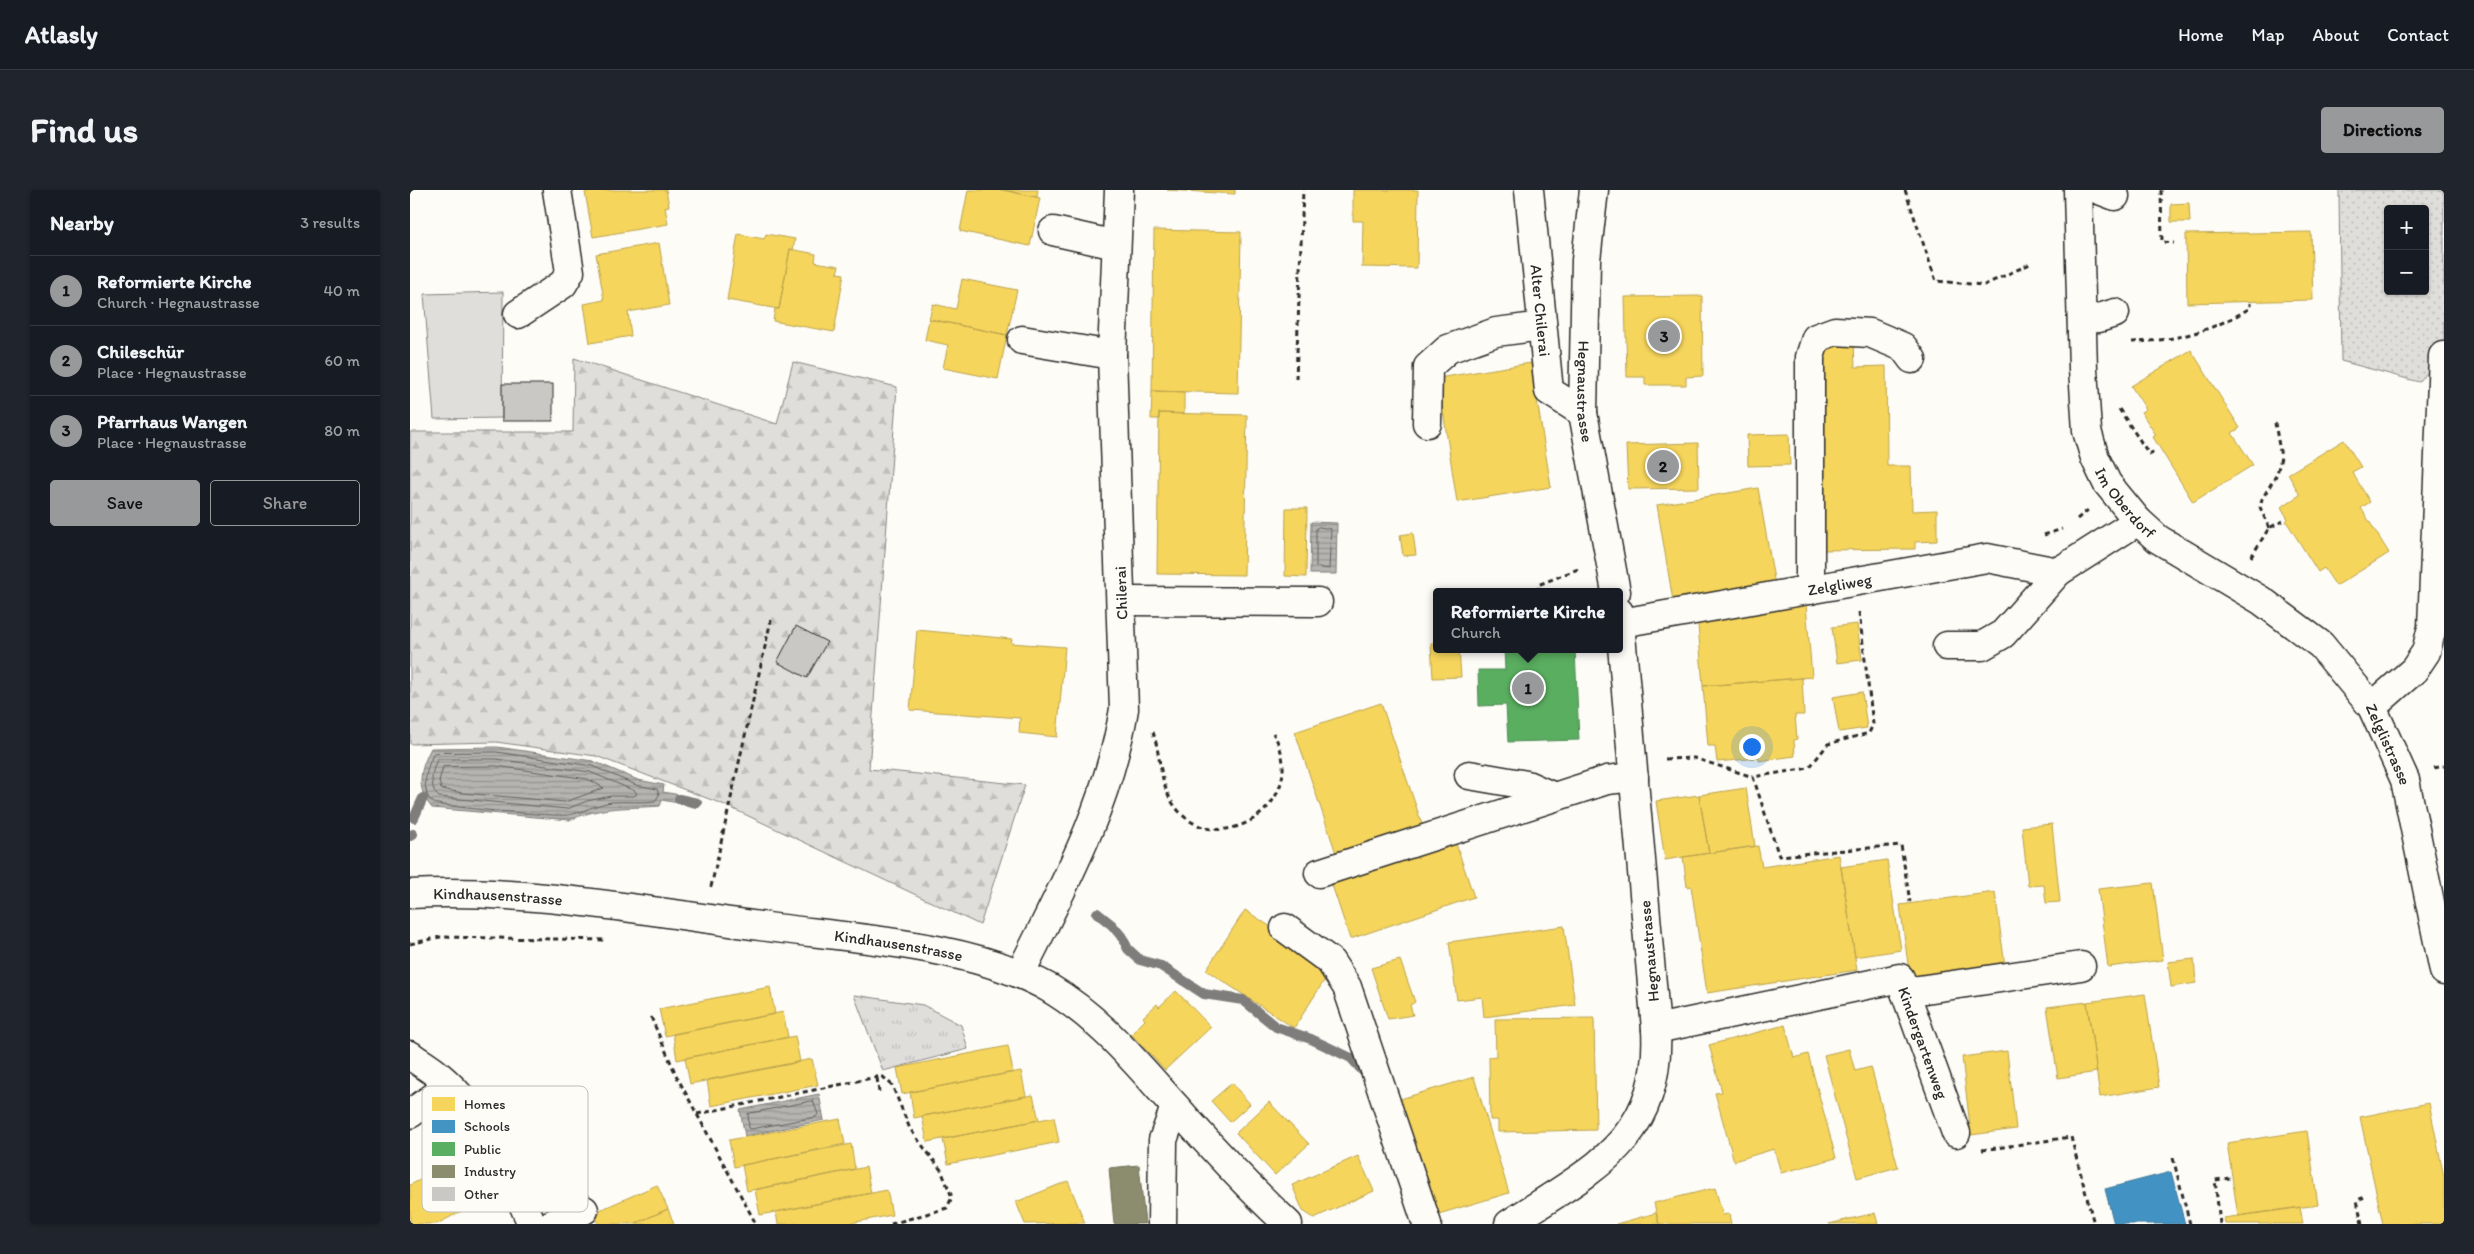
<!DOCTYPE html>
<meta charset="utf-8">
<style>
body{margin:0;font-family:Itim,sans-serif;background:#20242c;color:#f1f3f6}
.controls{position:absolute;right:15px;top:15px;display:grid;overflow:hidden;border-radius:5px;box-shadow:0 1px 4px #0004}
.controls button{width:45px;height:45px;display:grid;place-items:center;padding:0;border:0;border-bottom:1px solid #363941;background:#171b24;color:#f1f3f6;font:25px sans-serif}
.you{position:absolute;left:1341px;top:556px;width:18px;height:18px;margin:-12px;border:4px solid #fff;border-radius:50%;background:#1a73e8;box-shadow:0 0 0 8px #1a73e833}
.badge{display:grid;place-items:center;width:32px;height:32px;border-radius:50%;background:#98999b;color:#111;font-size:16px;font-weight:700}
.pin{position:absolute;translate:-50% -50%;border:2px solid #fff;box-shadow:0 1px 5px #0006}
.popup{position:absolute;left:1023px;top:398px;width:190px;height:65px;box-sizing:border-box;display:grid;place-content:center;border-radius:5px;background:#171b24;filter:drop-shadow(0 1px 4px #0005);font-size:16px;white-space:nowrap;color:#9ea1a6}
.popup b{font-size:19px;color:#f1f3f6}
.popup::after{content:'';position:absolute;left:50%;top:100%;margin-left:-10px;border:10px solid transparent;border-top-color:#171b24}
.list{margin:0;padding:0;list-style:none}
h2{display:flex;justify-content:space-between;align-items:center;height:65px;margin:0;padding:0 20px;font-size:21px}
h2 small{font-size:16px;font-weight:400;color:#9ea1a6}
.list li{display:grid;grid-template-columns:32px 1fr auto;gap:15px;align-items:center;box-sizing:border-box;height:70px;padding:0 20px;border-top:1px solid #363941}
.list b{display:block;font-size:19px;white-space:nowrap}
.list p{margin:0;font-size:16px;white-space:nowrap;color:#9ea1a6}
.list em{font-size:16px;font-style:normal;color:#9ea1a6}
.actions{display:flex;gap:10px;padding:15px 20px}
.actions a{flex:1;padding:11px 0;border:1px solid #98999b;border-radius:5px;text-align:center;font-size:18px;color:#98999b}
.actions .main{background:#98999b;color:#111}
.map{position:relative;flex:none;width:2034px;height:1034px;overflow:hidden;border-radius:5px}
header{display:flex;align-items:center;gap:30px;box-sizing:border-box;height:70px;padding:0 25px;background:#171b24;border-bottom:1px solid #363941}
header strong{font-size:24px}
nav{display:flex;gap:28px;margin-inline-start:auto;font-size:18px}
.intro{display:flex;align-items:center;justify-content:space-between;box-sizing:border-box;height:120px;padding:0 30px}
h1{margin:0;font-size:35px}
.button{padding:12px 22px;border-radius:5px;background:#98999b;color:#111;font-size:18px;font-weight:700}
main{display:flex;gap:30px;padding:0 30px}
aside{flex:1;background:#171b24;border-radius:5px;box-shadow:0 1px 4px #0004}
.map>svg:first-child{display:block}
.grass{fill:url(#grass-dots);stroke:#858482;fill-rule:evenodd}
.forest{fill:url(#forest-firs);stroke:#858482}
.park{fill:url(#park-tufts);stroke:#858482}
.pitch{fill:#dfdeda;stroke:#858482}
.water{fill:url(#water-rules);stroke:#7e7d7b}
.homes{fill:#f6d55c;stroke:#b9a24d}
.schools{fill:#4393c3;stroke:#3c7495}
.public{fill:#5aae61;stroke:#4c8751}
.industry{fill:#8c8c6e;stroke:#6f6f5a}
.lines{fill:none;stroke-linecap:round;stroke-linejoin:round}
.shore{stroke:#626261;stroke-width:1}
.stream{stroke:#7e7d7b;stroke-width:10}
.building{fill:#c9c8c4;stroke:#2b2b2b}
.minor-casing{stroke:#2b2b2b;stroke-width:31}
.path{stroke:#2b2b2b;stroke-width:3;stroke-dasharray:5 4;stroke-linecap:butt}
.minor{stroke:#fdfcf7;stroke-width:28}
.labels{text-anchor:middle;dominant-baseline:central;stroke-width:5;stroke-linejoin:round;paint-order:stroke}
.street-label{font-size:16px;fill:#2b2b2b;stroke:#fdfcf7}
.key{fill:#fdfcf7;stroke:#bebdba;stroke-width:1}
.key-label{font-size:14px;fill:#2b2b2b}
</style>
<header>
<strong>Atlasly</strong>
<nav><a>Home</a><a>Map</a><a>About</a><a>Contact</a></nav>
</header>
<div class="intro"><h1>Find us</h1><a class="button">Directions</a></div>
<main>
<aside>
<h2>Nearby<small>3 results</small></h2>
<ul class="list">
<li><span class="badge">1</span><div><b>Reformierte Kirche</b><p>Church · Hegnaustrasse</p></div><em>40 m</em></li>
<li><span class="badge">2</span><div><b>Chileschür</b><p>Place · Hegnaustrasse</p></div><em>60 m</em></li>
<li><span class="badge">3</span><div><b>Pfarrhaus Wangen</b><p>Place · Hegnaustrasse</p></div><em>80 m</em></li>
</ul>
<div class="actions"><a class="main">Save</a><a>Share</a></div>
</aside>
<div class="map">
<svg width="2034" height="1034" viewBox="0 0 2034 1034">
<defs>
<pattern id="grass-dots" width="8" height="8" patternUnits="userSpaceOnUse" patternTransform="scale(1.25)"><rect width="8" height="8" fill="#dfdeda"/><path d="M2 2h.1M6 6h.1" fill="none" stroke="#c0bfbb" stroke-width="1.8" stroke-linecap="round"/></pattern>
<pattern id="forest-firs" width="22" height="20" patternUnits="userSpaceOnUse" patternTransform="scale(1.25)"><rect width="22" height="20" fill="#dfdeda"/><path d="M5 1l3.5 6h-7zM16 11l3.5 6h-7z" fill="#c0bfbb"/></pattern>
<pattern id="park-tufts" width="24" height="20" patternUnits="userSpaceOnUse" patternTransform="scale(1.25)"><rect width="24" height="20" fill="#dfdeda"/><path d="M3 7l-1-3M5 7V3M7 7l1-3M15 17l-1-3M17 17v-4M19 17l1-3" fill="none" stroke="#c0bfbb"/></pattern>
<pattern id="water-rules" width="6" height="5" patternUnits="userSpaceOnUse" patternTransform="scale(1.25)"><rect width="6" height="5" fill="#b5b4b1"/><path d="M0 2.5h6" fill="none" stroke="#939390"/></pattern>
</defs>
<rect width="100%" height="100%" fill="#fdfcf7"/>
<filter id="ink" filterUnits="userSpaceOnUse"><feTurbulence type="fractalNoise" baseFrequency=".02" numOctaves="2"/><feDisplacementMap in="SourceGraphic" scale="10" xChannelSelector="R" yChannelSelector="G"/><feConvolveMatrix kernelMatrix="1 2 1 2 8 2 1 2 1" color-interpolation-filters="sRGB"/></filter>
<g filter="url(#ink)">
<path class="grass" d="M 1929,0 L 2034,0 L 2034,164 L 2009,192 L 1931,171 ZM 1978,19 L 2015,19 L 2015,101 L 1978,101 Z"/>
<path class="forest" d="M 164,168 L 367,234 L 383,172 L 487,197 L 459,579 L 615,595 L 570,735 L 315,615 L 186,566 L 86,552 L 0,554 L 0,242 L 163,242 Z"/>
<path class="park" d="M 444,805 L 513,815 L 551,835 L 558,859 L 473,881 Z"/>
<path class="pitch" d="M 93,102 L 92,228 L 24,229 L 14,104 Z"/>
<path class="water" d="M 901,332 L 927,333 L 926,384 L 900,384 Z
M 87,557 L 183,571 L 228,590 L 254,595 L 253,602 L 270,605 L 268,613 L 252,610 L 250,616 C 214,619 195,615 160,630 L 22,618 C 5,598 10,579 21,558 Z
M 409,904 L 414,930 L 335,946 L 330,920 Z"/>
<path class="homes" d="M 190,0 L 256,0 L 259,16 L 255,17 L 258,34 L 183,47 L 175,2 Z
M 558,0 L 593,0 L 630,8 L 620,56 L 550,41 Z
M 593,0 L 628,0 L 627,7 Z
M 757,0 L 825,0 L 825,4 Z
M 943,0 L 1008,0 L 1007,78 L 952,77 L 953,31 L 943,31 Z
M 1779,13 L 1780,32 L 1761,32 L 1761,14 Z
M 744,40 L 831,42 L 828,203 L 742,201 Z
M 1901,42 L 1903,110 L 1777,113 L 1776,44 Z
M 328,44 L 354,49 L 356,44 L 385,49 L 383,60 L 380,59 L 369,119 L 317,110 Z
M 249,53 L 259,115 L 218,122 L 221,146 L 180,153 L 174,114 L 194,110 L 186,64 Z
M 380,59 L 406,64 L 405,72 L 429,76 L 427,83 L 434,84 L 424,142 L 363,131 L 365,119 L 369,119 Z
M 552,89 L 607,100 L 597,145 L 519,129 L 523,114 L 546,119 Z
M 1292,106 L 1293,186 L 1276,187 L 1276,195 L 1235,195 L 1235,187 L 1217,187 L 1215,107 Z
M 519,129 L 597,145 L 588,189 L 533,178 L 538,155 L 515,150 Z
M 1406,152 L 1444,152 L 1445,177 L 1476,176 L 1477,276 L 1501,276 L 1502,321 L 1527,320 L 1527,351 L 1505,352 L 1505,359 L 1411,360 Z
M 1781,160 L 1830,238 L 1822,243 L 1843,275 L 1783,312 L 1743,247 L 1746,245 L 1731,222 L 1736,219 L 1721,196 Z
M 1121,173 L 1141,297 L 1047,312 L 1028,188 Z
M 742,201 L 774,202 L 774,224 L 749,223 L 749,229 L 741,229 Z
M 749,223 L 837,225 L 834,385 L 747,384 Z
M 1379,244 L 1380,275 L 1338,276 L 1337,245 Z
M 1934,250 L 1951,277 L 1942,282 L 1960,312 L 1951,318 L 1979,363 L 1926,396 L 1914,378 L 1908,382 L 1876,331 L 1878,329 L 1871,317 L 1890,305 L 1878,284 Z
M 1288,253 L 1289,298 L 1218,299 L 1216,255 Z
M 1348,298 L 1365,395 L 1263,411 L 1247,315 Z
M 876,318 L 897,318 L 896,387 L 875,386 Z
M 1003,343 L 1006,365 L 993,366 L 990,345 Z
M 1396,414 L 1402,487 L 1293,496 L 1287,423 Z
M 1447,434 L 1452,470 L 1427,473 L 1422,437 Z
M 507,440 L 602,449 L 601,453 L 655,457 L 647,547 L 609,543 L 610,528 L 500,520 Z
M 1021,453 L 1027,453 L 1027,459 L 1049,459 L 1051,487 L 1023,488 Z
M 1392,488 L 1394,525 L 1385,525 L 1387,549 L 1384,550 L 1385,566 L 1349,571 L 1349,568 L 1307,572 L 1305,556 L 1298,556 L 1293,496 Z
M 1452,502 L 1457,538 L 1429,542 L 1423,507 Z
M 971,513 L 1013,637 L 927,666 L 885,542 Z
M 1336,598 L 1345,656 L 1299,663 L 1289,605 Z
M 1289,605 L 1299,663 L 1255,670 L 1246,611 Z
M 1642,634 L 1650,712 L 1636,713 L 1634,695 L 1618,696 L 1612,637 Z
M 1043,645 L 1064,707 L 940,749 L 919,686 Z
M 1348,656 L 1352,677 L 1429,665 L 1447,780 L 1297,803 L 1281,696 L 1277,697 L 1273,667 Z
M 1477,670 L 1491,760 L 1445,767 L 1431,677 Z
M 1743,693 L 1753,770 L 1698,777 L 1688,699 Z
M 1585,702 L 1595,776 L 1500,789 L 1490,715 Z
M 835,720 L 901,763 L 921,780 L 884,838 L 796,780 Z
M 1154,736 L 1165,815 L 1074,827 L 1072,807 L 1047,810 L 1039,752 Z
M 1784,769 L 1786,793 L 1761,797 L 1758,772 Z
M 990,770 L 1005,812 L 1000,815 L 1003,825 L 978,829 L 961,778 Z
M 360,797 L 365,824 L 255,846 L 249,819 Z
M 766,801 L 801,837 L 755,880 L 721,844 L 735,830 L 733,827 L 747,814 L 749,817 Z
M 1735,804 L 1749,897 L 1690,907 L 1677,812 Z
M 1677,812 L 1687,882 L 1648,888 L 1637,817 Z
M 373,822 L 378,847 L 267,870 L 263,844 Z
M 1184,828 L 1186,940 L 1088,942 L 1088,930 L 1080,930 L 1079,867 L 1086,866 L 1085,829 Z
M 1375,835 L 1384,868 L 1398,864 L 1426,968 L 1371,983 L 1364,959 L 1324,971 L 1305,903 L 1312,902 L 1299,855 Z
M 385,846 L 390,872 L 280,894 L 275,868 Z
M 598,856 L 603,882 L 492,904 L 487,878 Z
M 1439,859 L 1445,881 L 1461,877 L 1488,977 L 1447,988 L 1414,865 Z
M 1597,861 L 1606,939 L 1561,945 L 1552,867 Z
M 402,869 L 408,895 L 301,916 L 297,890 Z
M 611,881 L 616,906 L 504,928 L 500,902 Z
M 1064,887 L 1099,1003 L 1022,1026 L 987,910 Z
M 822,893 L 840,914 L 820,932 L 801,911 Z
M 623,905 L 629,930 L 517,952 L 512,926 Z
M 859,912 L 899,954 L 865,985 L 826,943 Z
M 2019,913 L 2034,987 L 2034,1034 L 1973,1034 L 1950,927 Z
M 644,927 L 649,952 L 538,974 L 533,949 Z
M 430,929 L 435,954 L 324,977 L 319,950 Z
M 1897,941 L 1908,1015 L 1828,1026 L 1817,953 Z
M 441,954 L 445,979 L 337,1001 L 332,975 Z
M 948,966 L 964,1001 L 904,1028 L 893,1021 L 882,995 Z
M 39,975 L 61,1016 L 27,1034 L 0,1034 L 0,995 Z
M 456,977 L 461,1003 L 350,1025 L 345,1000 Z
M 658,991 L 675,1033 L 615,1034 L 606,1012 Z
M 247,995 L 258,1019 L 224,1034 L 188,1034 L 183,1023 Z
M 1305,998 L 1313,1025 L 1319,1024 L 1321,1034 L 1249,1034 L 1244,1013 Z
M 477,1000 L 482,1025 L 436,1034 L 368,1034 L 366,1022 Z
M 1890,1017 L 1893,1034 L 1815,1034 L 1814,1028 Z
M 258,1019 L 264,1034 L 224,1034 Z
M 1246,1023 L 1249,1034 L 1206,1034 Z
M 1465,1023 L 1468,1034 L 1419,1034 Z"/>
<path class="schools" d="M 1761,982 L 1775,1034 L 1704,1034 L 1695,999 Z"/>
<path class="public" d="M 1094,459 L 1165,459 L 1169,550 L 1098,552 L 1096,515 L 1069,516 L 1068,480 L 1095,480 Z"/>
<path class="industry" d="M 729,975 L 735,1034 L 704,1034 L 699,978 Z"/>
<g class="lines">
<path class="shore" d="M 909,337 L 921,339 L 919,379 L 906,377 L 906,339 Z
M 86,562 L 182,576 L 226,595 L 247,599 L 249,605 L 245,611 C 231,613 216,611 202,612 C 186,614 172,623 158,625 C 147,627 32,617 24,613 C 9,604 17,575 24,563 Z
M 28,569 L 86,569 L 180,582 L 225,601 L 227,604 L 224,606 L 201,606 L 177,611 L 157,619 L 29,607 C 19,599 21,579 28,569 Z
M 86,576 L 178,589 L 194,598 L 155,612 L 53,603 L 31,599 L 29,591 L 33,577 Z
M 403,911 L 408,924 L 406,927 L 341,939 L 339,938 L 338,924 Z"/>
<path class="stream" d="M 269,609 L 287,613
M 4,628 L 13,608
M 0,646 L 3,644
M 687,723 L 702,735 L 712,747 L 718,759 L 730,770 L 751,776 L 794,804 L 833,810 L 866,837 L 901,849 L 941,868 L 957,886"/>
</g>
<path class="building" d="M 92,194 L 143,194 L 143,231 L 92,231 Z
M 386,436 L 417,452 L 397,488 L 367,472 Z"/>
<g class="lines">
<g class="minor-casing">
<g id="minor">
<path id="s1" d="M 1119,0 L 1139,201 L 1173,223"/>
<path id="s2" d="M 1184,0 L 1176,70 L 1173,223 L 1206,402"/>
<path id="s3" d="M 1668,0 L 1673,179 L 1677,241 L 1685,268 L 1697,293 L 1728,331 L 1748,349 L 1852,411 L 1911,455 L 1962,517 L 1995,590 L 2034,781"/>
<path d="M 1689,0 L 1705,6"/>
<path d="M 643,41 L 706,55"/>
<path d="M 108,124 L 153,94 L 160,82 L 147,0"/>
<path d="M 1672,129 L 1689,128 L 1705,123"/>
<path d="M 612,150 L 702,165"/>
<path d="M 1017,233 L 1018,177 L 1038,159 L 1086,142 L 1132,136"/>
<path d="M 1400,400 L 1400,167 L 1406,148 L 1425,141 L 1460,143 L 1493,157 L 1502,169"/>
<path d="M 712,411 L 908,412"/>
<path id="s4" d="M 1211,433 L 1577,368 L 1648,382"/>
<path d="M 1537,456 L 1572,456 L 1593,444 L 1648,382 L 1728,331"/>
<path d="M 1962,517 L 2004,480 L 2016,462 L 2022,437 L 2033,166"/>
<path d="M 1059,585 L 1117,595 L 1144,607"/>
<path d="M 909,683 L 1197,590 L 1224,587"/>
<path id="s5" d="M 0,704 C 117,698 234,721 350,736 C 438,748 562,754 639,798 C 690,828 726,873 765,916 C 801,957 838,997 878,1034"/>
<path d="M 875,738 L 920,771 L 937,797 L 1017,1034"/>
<path d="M 610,784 C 653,697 698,616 714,519 L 702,165 L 709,0"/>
<path d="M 1495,802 L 1671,776"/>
<path id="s6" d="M 1246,839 L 1490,788 L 1546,943"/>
<path d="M 0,865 C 9,872 20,878 28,885 C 75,924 98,980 122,1034"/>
<path d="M 0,924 L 39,896"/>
<path d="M 50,990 L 94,970"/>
<path d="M 142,1034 L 174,1020"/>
<path d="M 752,1034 L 753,950 L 765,917"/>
<path d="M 1099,1034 C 1181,980 1252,951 1246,839 L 1209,422"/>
</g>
</g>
<path class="path" d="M 1495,0 L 1526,91 L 1574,95 L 1622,73
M 1751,0 L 1752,52 L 1764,53
M 1722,152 C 1765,151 1803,141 1840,118 L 1840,113
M 886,189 L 893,0
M 1709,219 L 1739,264 L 1747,260
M 1667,329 L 1678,320
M 1859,338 L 1850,317 L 1852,309 L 1867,284 L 1871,267 L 1865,233
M 1634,345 L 1652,339
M 1841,367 L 1859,338 L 1873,331
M 1128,402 L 1128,395 L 1168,379
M 1449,422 L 1463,534 L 1459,543 L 1418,554 L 1399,578 L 1343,587 L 1369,666 L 1491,655 L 1500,712
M 743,542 C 751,566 749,593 764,615 C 805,675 905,614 863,543
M 1255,569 L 1284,568 L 1343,587
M 2024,578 L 2034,576
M 301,697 L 361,430
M 0,754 L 30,747 L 197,750
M 241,827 L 267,887 L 346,1034
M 467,888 L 469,902
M 287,924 L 472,886 L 482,895 L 500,939 L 531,980 L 542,1007 L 537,1018 L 481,1034
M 1572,960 L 1661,947 L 1684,1034
M 1763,968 L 1780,1034
M 1810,1034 L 1805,990 L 1820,988
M 1952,1034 L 1947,1010 L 1955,1007"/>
<use href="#minor" class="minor"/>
</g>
</g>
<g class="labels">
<g class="street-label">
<text stroke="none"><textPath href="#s1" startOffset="121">Alter Chilerai</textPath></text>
<text stroke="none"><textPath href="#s2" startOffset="202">Hegnaustrasse</textPath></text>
<text stroke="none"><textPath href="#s3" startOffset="324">Im Oberdorf</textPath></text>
<text stroke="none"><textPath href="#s4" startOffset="222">Zelgliweg</textPath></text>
<text transform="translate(711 403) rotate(-92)">Chilerai</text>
<text stroke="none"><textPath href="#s3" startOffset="689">Zelglistrasse</textPath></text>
<text stroke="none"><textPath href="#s5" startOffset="88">Kindhausenstrasse</textPath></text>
<text stroke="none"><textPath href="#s5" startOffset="492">Kindhausenstrasse</textPath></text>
<text transform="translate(1239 761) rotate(-95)">Hegnaustrasse</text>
<text stroke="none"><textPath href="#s6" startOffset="318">Kindergartenweg</textPath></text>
</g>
</g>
<rect x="12" y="896" width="166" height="126" rx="8" class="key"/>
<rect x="22" y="907" width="23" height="14" fill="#f6d55c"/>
<rect x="22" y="930" width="23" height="13" fill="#4393c3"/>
<rect x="22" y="952" width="23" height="14" fill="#5aae61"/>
<rect x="22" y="975" width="23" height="13" fill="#8c8c6e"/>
<rect x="22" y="997" width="23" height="14" fill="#c9c8c4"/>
<g class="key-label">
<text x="54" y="919">Homes</text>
<text x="54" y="941">Schools</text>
<text x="54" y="964">Public</text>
<text x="54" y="986">Industry</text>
<text x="54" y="1009">Other</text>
</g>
</svg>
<div class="controls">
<button>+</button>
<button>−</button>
</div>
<div class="you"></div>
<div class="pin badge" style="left:1118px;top:498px">1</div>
<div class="popup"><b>Reformierte Kirche</b>Church</div>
<div class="pin badge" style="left:1253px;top:276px">2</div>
<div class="pin badge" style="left:1254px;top:146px">3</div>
</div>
</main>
